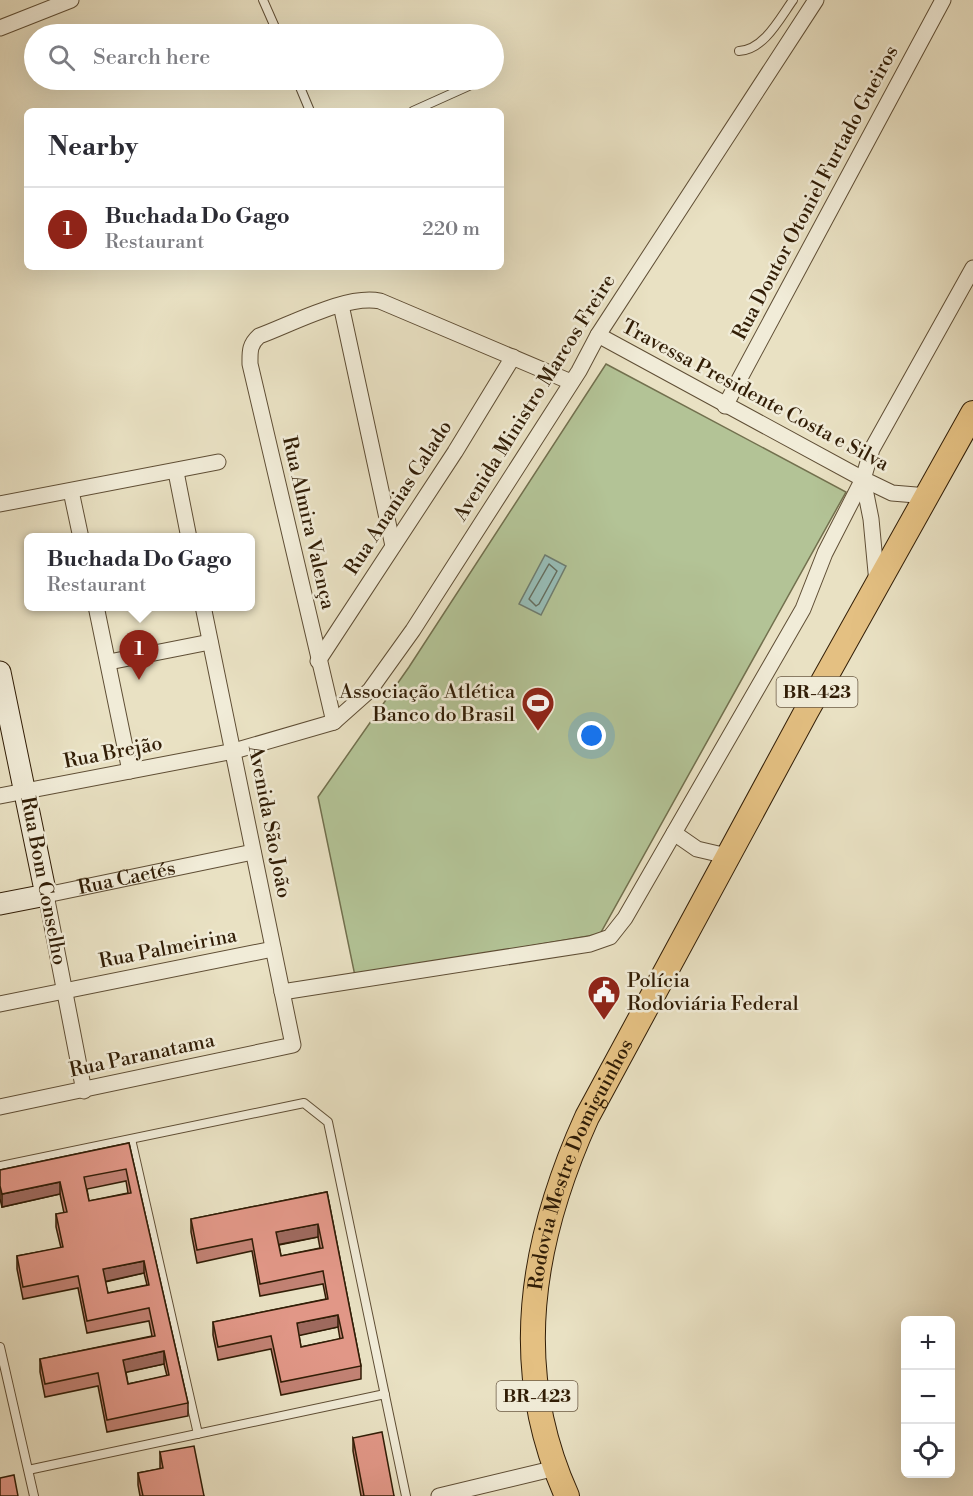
<!DOCTYPE html>
<meta charset="utf-8">
<style>
body{margin:0;font-family:"Libre Bodoni",serif;background:#f2f2f3;color:#2b2b33}
.controls{position:absolute;right:18px;bottom:18px;display:grid;overflow:hidden;border-radius:9px;box-shadow:0 6px 24px #0002}
.controls button{width:54px;height:54px;display:grid;place-items:center;padding:0;border:0;border-bottom:2px solid #e1e1e2;background:#fff;color:#2b2b33;font:30px sans-serif}
.you{position:absolute;left:592px;top:736px;width:21px;height:21px;margin:-15px;border:4px solid #fff;border-radius:50%;background:#1a73e8;box-shadow:0 0 0 9px #1a73e833}
.badge{display:grid;place-items:center;width:39px;height:39px;border-radius:50%;background:#8f2418;color:#fff;font-size:20px;font-weight:700}
.pin{position:absolute;translate:-50% -50px;filter:drop-shadow(0 2px 3px #0008)}
.pin::after{content:'';position:absolute;top:32px;width:21px;height:18px;background:inherit;clip-path:polygon(0 0,100% 0,50% 100%)}
.popup{position:absolute;left:24px;top:533px;width:231px;height:78px;box-sizing:border-box;display:grid;place-content:center;border-radius:9px;background:#fff;filter:drop-shadow(0 2px 4px #0005);font-size:20px;white-space:nowrap;color:#7c7c81}
.popup b{font-size:22px;color:#2b2b33}
.popup::after{content:'';position:absolute;left:50%;top:100%;margin-left:-12px;border:12px solid transparent;border-top-color:#fff}
.list{margin:0;padding:0;list-style:none}
h2{display:flex;justify-content:space-between;align-items:center;height:78px;margin:0;padding:0 24px;font-size:26px}
h2 small{font-size:20px;font-weight:400;color:#7c7c81}
.list li{display:grid;grid-template-columns:39px 1fr auto;gap:18px;align-items:center;box-sizing:border-box;height:84px;padding:0 24px;border-top:2px solid #e1e1e2}
.list b{display:block;font-size:22px;white-space:nowrap}
.list p{margin:0;font-size:20px;white-space:nowrap;color:#7c7c81}
.list em{font-size:20px;font-style:normal;color:#7c7c81}
.icon{flex:none;width:33px;height:33px;fill:none;stroke:currentColor;stroke-width:2;stroke-linecap:round;stroke-linejoin:round}
.map{position:relative;flex:none;width:973px;height:1496px;overflow:hidden}
.search{position:absolute;background:#fff;box-shadow:0 6px 24px #0002;left:24px;top:24px;width:480px;height:66px;display:flex;align-items:center;gap:15px;box-sizing:border-box;padding:0 21px;border-radius:33px;color:#7c7c81;font-size:22px}
.panel{position:absolute;background:#fff;box-shadow:0 6px 24px #0002;left:24px;top:108px;width:480px;height:162px;border-radius:9px}
.map>svg:first-child{display:block}
.green{fill:#b3c396;stroke:#72704e;stroke-width:1.5}
.water{fill:#97bdb7;stroke:#6e7d70;stroke-width:1.5}
.lines{fill:none;stroke-linecap:round;stroke-linejoin:round}
.shore{stroke:#646d5e;stroke-width:1.5}
.lane-casing{stroke:#5f4e35;stroke-width:10}
.street-casing{stroke:#5f4e35;stroke-width:17}
.secondary-casing{stroke:#311d06;stroke-width:23}
.primary-casing{stroke:#311d06;stroke-width:26}
.lane{stroke:#f1ecd8;stroke-width:8}
.street{stroke:#f1ecd8;stroke-width:15}
.secondary{stroke:#f1ecd8;stroke-width:21}
.primary{stroke:#e4c082;stroke-width:24}
.wall{fill:#c28274;stroke:#311d06;stroke-width:1.5;fill-rule:evenodd}
.shaded-wall{fill:#9e6a5e;stroke:#311d06;stroke-width:1.5}
.building{fill:#e19787;stroke:#311d06;stroke-width:1.5;fill-rule:evenodd}
.labels{text-anchor:middle;dominant-baseline:central;stroke-width:5;stroke-linejoin:round;paint-order:stroke}
.shield{fill:#f1ecd8;stroke:#6b5b45;stroke-width:1.5}
.shield-label{font-size:18px;font-weight:bold;fill:#311d06}
.street-label{font-size:20px;fill:#311d06;stroke:#f1ecd8}
.poi-label{font-size:20px;fill:#311d06;stroke:#f1ecd8;text-anchor:end}
</style>
<div class="map">
<svg width="973" height="1496" viewBox="0 0 973 1496">
<rect width="100%" height="100%" fill="#e9e1c3"/>
<filter id="stains"><feTurbulence type="fractalNoise" baseFrequency=".00333" numOctaves="4"/><feColorMatrix values="0 0 0 0 .2 0 0 0 0 .09 0 0 0 0 .02 0 0 0 .5 -.17"/></filter>
<radialGradient id="worn" r=".72"><stop offset=".6" stop-color="#630" stop-opacity="0"/><stop offset="1" stop-color="#630" stop-opacity=".3"/></radialGradient>
<path class="green" d="M 606,364 L 846,492 L 600,934 L 355,976 L 318,797 L 409,667 Z"/>
<path class="water" d="M 545,555 L 566,566 L 541,615 L 519,604 Z"/>
<g class="lines">
<path class="shore" d="M 549,564 L 557,571 L 539,604 L 536,606 L 529,599 Z"/>
<g class="lane-casing">
<path id="lane" d="M 263,0 L 278,34
M 739,51 C 764,50 780,18 793,0
M 297,80 L 310,111
M 413,111 L 482,80
M 131,1139 L 198,1434
M 0,1166 L 304,1103 L 328,1122 L 406,1496
M 0,1347 L 34,1496
M 28,1470 L 385,1394"/>
</g>
<g class="street-casing">
<g id="street">
<path d="M 0,28 L 71,0"/>
<path d="M 341,305 L 393,546"/>
<path d="M 598,335 L 863,479 L 892,493 L 928,496"/>
<path d="M 725,406 L 943,0"/>
<path d="M 176,472 L 189,538"/>
<path d="M 863,479 L 871,519 L 877,583"/>
<path d="M 71,491 L 81,538"/>
<path d="M 0,504 L 218,462"/>
<path d="M 96,606 L 130,771"/>
<path d="M 318,661 L 455,452 L 513,357"/>
<path d="M 109,662 L 210,642"/>
<path d="M 334,722 L 250,364 C 250,352 249,345 259,336 C 292,324 347,294 380,301 L 571,382"/>
<path d="M 0,796 L 234,751 L 334,722 L 370,690 L 413,630 L 579,371 L 598,335 L 816,0"/>
<path d="M 674,833 L 697,849 L 727,856"/>
<path d="M 282,992 L 590,944 L 610,937 L 625,918 L 803,609 L 825,553 L 863,479 L 872,449 L 973,268"/>
<path d="M 0,1004 L 273,949"/>
<path id="s1" d="M 84,1091 L 46,895 L 253,852"/>
<path d="M 0,1107 L 293,1045 L 203,606"/>
<path d="M 439,1496 L 556,1468"/>
</g>
</g>
<g class="secondary-casing">
<path id="secondary" d="M 0,672 L 46,895 L 0,904"/>
</g>
<g class="primary-casing">
<g id="primary">
<path id="s2" d="M 567,1496 C 509,1368 531,1241 587,1117 L 806,712 L 973,413"/>
</g>
</g>
<use href="#lane" class="lane"/>
<use href="#street" class="street"/>
<use href="#secondary" class="secondary"/>
<use href="#primary" class="primary"/>
</g>
<path class="wall" d="M 129,1143 L 188,1403 L 188,1416 L 107,1432 L 98,1386 L 45,1397 L 40,1372 L 40,1359 L 152,1336 L 149,1321 L 87,1333 L 78,1288 L 23,1299 L 17,1269 L 17,1256 L 61,1248 L 56,1227 L 56,1214 L 64,1213 L 60,1194 L 2,1207 L 0,1199 L 0,1170 ZM 126,1181 L 128,1193 L 89,1201 L 87,1189 ZM 144,1273 L 147,1285 L 108,1293 L 105,1282 ZM 164,1364 L 167,1376 L 128,1384 L 126,1372 Z
M 327,1192 L 361,1366 L 361,1379 L 281,1395 L 271,1349 L 218,1360 L 213,1335 L 213,1322 L 326,1299 L 323,1284 L 260,1296 L 252,1251 L 197,1263 L 191,1232 L 191,1219 ZM 318,1237 L 320,1248 L 281,1256 L 279,1245 ZM 338,1327 L 340,1339 L 301,1347 L 299,1335 Z
M 353,1438 L 394,1496 L 361,1496 L 353,1451 Z
M 160,1452 L 204,1496 L 140,1496 L 138,1485 L 138,1473 L 160,1469 Z"/>
<path class="shaded-wall" d="M 60,1182 L 60,1194 L 2,1207 L 2,1194 Z
M 318,1224 L 318,1237 L 276,1245 L 276,1232 Z
M 144,1261 L 144,1273 L 103,1282 L 103,1269 Z
M 338,1315 L 338,1327 L 297,1336 L 297,1323 Z
M 164,1351 L 164,1364 L 123,1373 L 123,1360 Z"/>
<path class="building" d="M 129,1143 L 188,1403 L 107,1420 L 98,1373 L 45,1384 L 40,1359 L 155,1336 L 149,1308 L 87,1321 L 78,1276 L 23,1287 L 17,1256 L 63,1247 L 56,1214 L 67,1212 L 60,1182 L 2,1194 L 0,1186 L 0,1170 ZM 126,1169 L 131,1193 L 89,1201 L 84,1177 ZM 144,1261 L 149,1285 L 108,1293 L 103,1269 ZM 164,1351 L 169,1375 L 128,1384 L 123,1360 Z
M 327,1192 L 361,1366 L 281,1382 L 271,1336 L 218,1347 L 213,1322 L 328,1299 L 323,1271 L 260,1284 L 252,1239 L 197,1250 L 191,1219 ZM 318,1224 L 323,1248 L 281,1256 L 276,1232 ZM 338,1315 L 343,1338 L 301,1347 L 297,1323 Z
M 382,1432 L 394,1496 L 364,1496 L 353,1438 Z
M 194,1446 L 204,1496 L 143,1496 L 138,1473 L 163,1468 L 160,1452 Z
M 14,1475 L 18,1496 L 0,1496 L 0,1478 Z"/>
<defs>
<g id="stadium-pin" transform="scale(1.725)"><path d="M0 17L-7.5 6A9.5 9.5 0 1 1 7.5 6Z" fill="#8f2418" stroke="#f1ecd8"/><path d="M0-5a6.5 5 0 1 0 0 10a6.5 5 0 1 0 0-10ZM-3.5-1.8h7v3.6h-7Z" fill="#fff"/></g>
<g id="civic-pin" transform="scale(1.725)"><path d="M0 17L-7.5 6A9.5 9.5 0 1 1 7.5 6Z" fill="#8f2418" stroke="#f1ecd8"/><path d="M-.6-6.5H3V-4.5H.6V-3L4-1V1h2V6H-6V1h2V-1L-.6-3ZM-1.2 2.5V6h2.4V2.5Z" fill="#fff"/></g>
</defs>
<g fill-rule="evenodd">
<use href="#stadium-pin" x="538" y="703"/>
<use href="#civic-pin" x="604" y="992"/>
</g>
<g class="labels">
<g class="shield">
<rect x="776.5" y="677" width="81" height="30" rx="4.5"/>
<rect x="496.5" y="1381" width="81" height="30" rx="4.5"/>
</g>
<g class="shield-label">
<text x="817" y="692">BR-423</text>
<text x="537" y="1396">BR-423</text>
</g>
<g class="street-label">
<text transform="translate(816 193) rotate(-62)">Rua Doutor Otoniel Furtado Gueiros</text>
<text transform="translate(755 396) rotate(28)">Travessa Presidente Costa e Silva</text>
<text transform="translate(535 398) rotate(-58)">Avenida Ministro Marcos Freire</text>
<text transform="translate(399 498) rotate(-57)">Rua Ananias Calado</text>
<text transform="translate(308 523) rotate(77)">Rua Almira Valença</text>
<text transform="translate(113 753) rotate(-11)">Rua Brejão</text>
<text transform="translate(269 822) rotate(79)">Avenida São João</text>
<text stroke="none"><textPath href="#s1" startOffset="282">Rua Caetés</textPath></text>
<text transform="translate(43 881) rotate(79)">Rua Bom Conselho</text>
<text transform="translate(168 949) rotate(-11)">Rua Palmeirina</text>
<text transform="translate(142 1056) rotate(-12)">Rua Paranatama</text>
<text stroke="none"><textPath href="#s2" startOffset="345">Rodovia Mestre Domiguinhos</textPath></text>
</g>
<g class="poi-label">
<text x="515" y="692">Associação Atlética<tspan x="515" dy="23">Banco do Brasil</tspan></text>
<text x="627" y="981" text-anchor="start">Polícia<tspan x="627" dy="23">Rodoviária Federal</tspan></text>
</g>
</g>
<rect width="100%" height="100%" filter="url(#stains)"/>
<rect width="100%" height="100%" fill="url(#worn)"/>
</svg>
<div class="controls">
<button>+</button>
<button>−</button>
<button><svg class="icon" aria-label="locate" viewBox="0 0 24 24"><circle cx="12" cy="12" r="6"/><path d="M12 2v4M12 18v4M2 12h4M18 12h4"/></svg></button>
</div>
<div class="you"></div>
<div class="pin badge" style="left:139px;top:680px">1</div>
<div class="popup"><b>Buchada Do Gago</b>Restaurant</div>
<div class="search"><svg class="icon" aria-label="search" viewBox="0 0 24 24"><circle cx="10" cy="10" r="6"/><path d="M15 15l6 6"/></svg>Search here</div>
<section class="panel">
<h2>Nearby<small></small></h2>
<ul class="list">
<li><span class="badge">1</span><div><b>Buchada Do Gago</b><p>Restaurant</p></div><em>220 m</em></li>
</ul>
</section>
</div>
